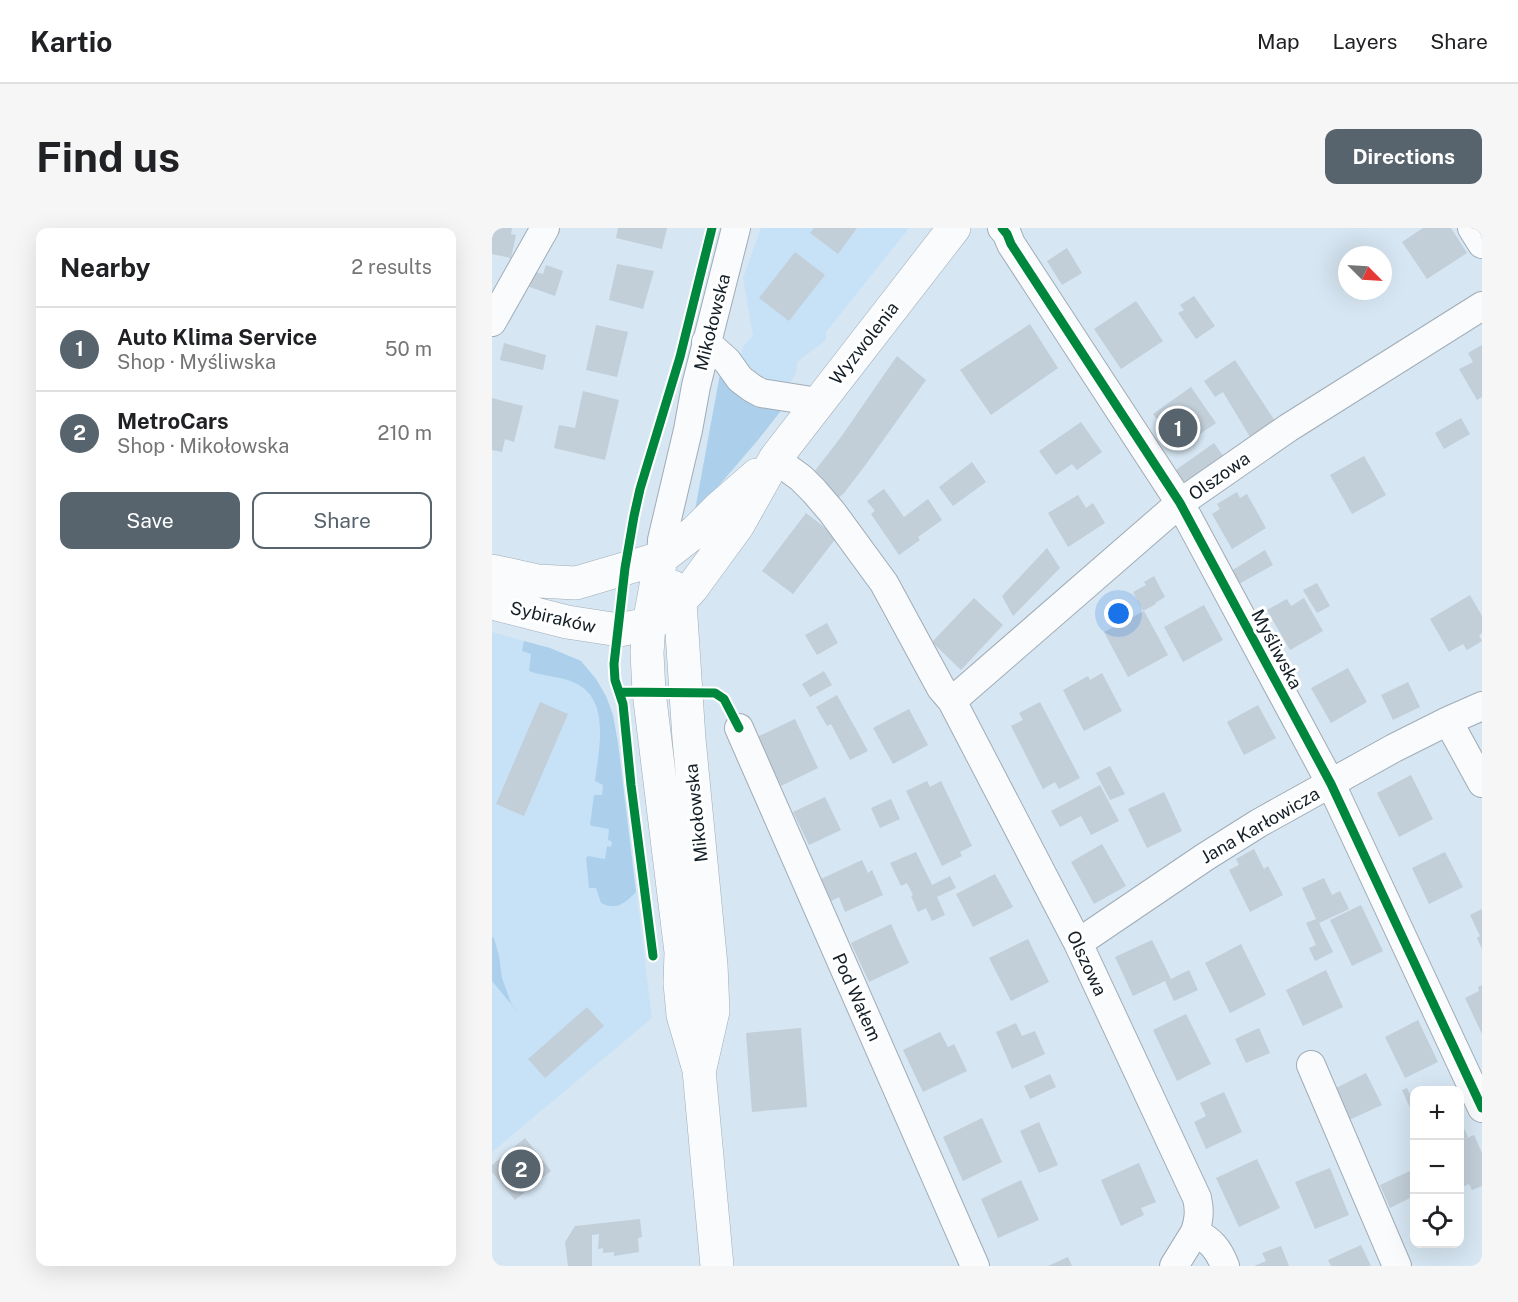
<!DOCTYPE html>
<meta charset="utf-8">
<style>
body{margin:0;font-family:"Public Sans",sans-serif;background:#f6f6f6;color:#202124}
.controls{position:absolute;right:18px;bottom:18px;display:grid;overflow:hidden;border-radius:12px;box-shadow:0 6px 24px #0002}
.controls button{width:54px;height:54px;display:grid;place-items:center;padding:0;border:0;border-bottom:2px solid #e0e0e0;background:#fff;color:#202124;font:30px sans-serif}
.compass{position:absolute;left:846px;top:18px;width:54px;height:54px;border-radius:50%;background:#fff;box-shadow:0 6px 24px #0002;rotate:114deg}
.you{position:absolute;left:627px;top:386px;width:21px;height:21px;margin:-15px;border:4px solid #fff;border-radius:50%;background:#1a73e8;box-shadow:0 0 0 9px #1a73e833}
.badge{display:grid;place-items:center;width:39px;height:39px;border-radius:50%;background:#57646d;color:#fff;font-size:20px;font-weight:700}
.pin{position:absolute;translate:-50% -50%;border:3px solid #fff;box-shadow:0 2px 6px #0006}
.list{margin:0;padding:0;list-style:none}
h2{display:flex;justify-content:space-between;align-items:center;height:78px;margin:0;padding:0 24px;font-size:26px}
h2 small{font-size:20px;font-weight:400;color:#757577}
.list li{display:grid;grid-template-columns:39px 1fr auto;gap:18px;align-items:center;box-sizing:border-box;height:84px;padding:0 24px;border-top:2px solid #e0e0e0}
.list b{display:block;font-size:22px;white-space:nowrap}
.list p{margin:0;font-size:20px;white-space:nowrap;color:#757577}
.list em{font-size:20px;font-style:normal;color:#757577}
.actions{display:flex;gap:12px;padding:18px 24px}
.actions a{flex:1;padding:14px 0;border:2px solid #57646d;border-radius:12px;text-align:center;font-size:21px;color:#57646d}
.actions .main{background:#57646d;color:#fff}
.icon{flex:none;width:33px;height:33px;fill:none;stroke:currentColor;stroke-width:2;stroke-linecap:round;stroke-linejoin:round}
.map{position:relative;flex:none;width:990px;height:1038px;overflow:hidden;border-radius:12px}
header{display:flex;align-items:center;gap:36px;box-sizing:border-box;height:84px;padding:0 30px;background:#fff;border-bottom:2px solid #e0e0e0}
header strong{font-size:28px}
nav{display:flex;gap:33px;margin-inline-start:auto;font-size:21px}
.intro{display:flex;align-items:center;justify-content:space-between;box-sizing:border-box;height:144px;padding:0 36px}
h1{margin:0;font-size:42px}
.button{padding:15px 27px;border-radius:12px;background:#57646d;color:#fff;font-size:21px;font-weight:700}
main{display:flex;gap:36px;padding:0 36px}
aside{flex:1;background:#fff;border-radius:12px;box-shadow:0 6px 24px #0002}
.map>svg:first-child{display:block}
.built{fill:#c7e2f6}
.green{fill:#acd0eb}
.building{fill:#c2ced8}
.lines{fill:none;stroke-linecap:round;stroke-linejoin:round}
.minor-casing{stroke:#a0acb6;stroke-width:30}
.secondary-casing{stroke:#a0acb6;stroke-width:34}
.minor{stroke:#f9fbfd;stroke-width:28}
.secondary{stroke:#f9fbfd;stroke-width:33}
.cycleway-casing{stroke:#fff;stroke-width:13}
.cycleway{stroke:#00873e;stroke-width:9}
.labels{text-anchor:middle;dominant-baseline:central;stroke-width:6;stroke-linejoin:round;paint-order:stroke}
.street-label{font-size:18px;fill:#131e26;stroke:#fff}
</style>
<header>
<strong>Kartio</strong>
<nav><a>Map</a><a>Layers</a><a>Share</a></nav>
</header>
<div class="intro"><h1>Find us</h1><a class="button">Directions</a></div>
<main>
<aside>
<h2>Nearby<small>2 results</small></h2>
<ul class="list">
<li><span class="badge">1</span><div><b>Auto Klima Service</b><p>Shop · Myśliwska</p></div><em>50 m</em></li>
<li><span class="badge">2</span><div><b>MetroCars</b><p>Shop · Mikołowska</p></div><em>210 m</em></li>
</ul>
<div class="actions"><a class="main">Save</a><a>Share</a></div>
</aside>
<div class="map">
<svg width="990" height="1038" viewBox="0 0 990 1038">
<rect width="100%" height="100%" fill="#d6e6f2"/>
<path class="built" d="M 269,0 L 417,0 L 334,104 L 334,112 L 305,134 L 304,146 L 298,154 L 294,156 L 266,151 L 250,132 L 249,126 L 252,117 L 261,108 L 251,50 Z
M 0,404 L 58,420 L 89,433 L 104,451 L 118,478 L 126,515 L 160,790 L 0,924 Z"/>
<path class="green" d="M 228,146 L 288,181 L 288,184 L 266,212 L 205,283 L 203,282 Z
M 32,413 L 58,420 L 89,433 L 104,451 L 114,468 L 121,487 L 126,515 L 144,664 C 133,675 125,683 109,675 L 104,660 L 97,660 L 94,630 L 96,628 L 113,631 L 115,618 L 119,619 L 120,614 L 116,612 L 117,601 L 100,598 L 98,597 L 102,567 L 110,567 L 111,557 L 103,553 C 107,520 120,467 78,453 C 65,448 50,448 37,443 L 39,426 L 30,423 Z
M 0,709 L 2,710 L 7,728 L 10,750 L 19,775 L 29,788 L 0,753 Z"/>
<path class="building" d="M 0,0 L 20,0 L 19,6 L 24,7 L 19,30 L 0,26 Z
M 126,0 L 175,0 L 170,21 L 124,10 Z
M 322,0 L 365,0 L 346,26 L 318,5 Z
M 931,0 L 959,0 L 975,25 L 935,51 L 910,14 Z
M 575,20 L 590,45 L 570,57 L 555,33 Z
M 303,24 L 333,47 L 297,93 L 267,70 Z
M 125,36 L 162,43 L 151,81 L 117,72 Z
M 54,37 L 71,43 L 63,68 L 35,58 L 40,43 L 51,46 Z
M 702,68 L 723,98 L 704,111 L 686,85 L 692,82 L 688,77 Z
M 644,73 L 671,113 L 629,141 L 602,101 Z
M 538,96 L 566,140 L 499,187 L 468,142 Z
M 104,97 L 136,104 L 125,149 L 94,142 Z
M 12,115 L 54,127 L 51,142 L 8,132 Z
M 990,117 L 990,169 L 985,172 L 967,141 L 981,134 L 976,125 Z
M 405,128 L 434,152 L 372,239 L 352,265 L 343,273 L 322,244 L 349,209 Z
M 743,132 L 783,193 L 758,209 L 731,164 L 723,169 L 712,153 Z
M 699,159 L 724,195 L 686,221 L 661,186 Z
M 91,163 L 127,172 L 113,232 L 62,220 L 67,197 L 83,200 Z
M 0,170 L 31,178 L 22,214 L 13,211 L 10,224 L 0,222 Z
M 969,190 L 978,206 L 952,221 L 943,205 Z
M 589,194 L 610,224 L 585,242 L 580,236 L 564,247 L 547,223 Z
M 722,215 L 732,229 L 691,258 L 681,244 Z
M 872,228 L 894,267 L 860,286 L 838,247 Z
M 480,234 L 494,254 L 461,278 L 447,259 Z
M 392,261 L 412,289 L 436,271 L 450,292 L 426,309 L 428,312 L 407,327 L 379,286 L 383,283 L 375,273 Z
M 745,264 L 748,270 L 755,266 L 774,300 L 740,321 L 720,286 L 728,281 L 725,276 Z
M 586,267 L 594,280 L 601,275 L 613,295 L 576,319 L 556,285 Z
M 314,285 L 345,309 L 301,366 L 270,343 Z
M 555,320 L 568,340 L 521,388 L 510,368 Z
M 773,322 L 781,337 L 747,356 L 739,343 Z
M 662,348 L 673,369 L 663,375 L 664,376 L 651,383 L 641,364 L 654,357 L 652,354 Z
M 825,355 L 838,378 L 825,385 L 811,362 Z
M 978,367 L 990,388 L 990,405 L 987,407 L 990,413 L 975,422 L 971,416 L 957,424 L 938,391 Z
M 482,370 L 511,397 L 469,442 L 440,414 Z
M 812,370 L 831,403 L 798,422 L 775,382 L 795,371 L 799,378 Z
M 712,377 L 731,412 L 691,434 L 672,399 Z
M 652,383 L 676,427 L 636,449 L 612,404 Z
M 335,395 L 346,415 L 325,427 L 313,407 Z
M 856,440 L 875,474 L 839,495 L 819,460 Z
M 332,443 L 340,457 L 318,469 L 310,456 Z
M 610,445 L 630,483 L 592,503 L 571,462 L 596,448 L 598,452 Z
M 916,454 L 928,479 L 901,492 L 889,467 Z
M 345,467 L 376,523 L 358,532 L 339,496 L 335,498 L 324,479 Z
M 48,474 L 76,486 L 32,588 L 4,576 Z
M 548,474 L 588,550 L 567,561 L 563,554 L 551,561 L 519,498 L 531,492 L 527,485 Z
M 766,477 L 784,510 L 752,527 L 735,494 Z
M 417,481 L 436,517 L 401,536 L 381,500 Z
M 303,491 L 326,540 L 289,558 L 265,509 Z
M 618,538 L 633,566 L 618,572 L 604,545 Z
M 919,547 L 941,591 L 907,609 L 885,565 Z
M 435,553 L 438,559 L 449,553 L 480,618 L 468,624 L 470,628 L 450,638 L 414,563 Z
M 608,557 L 627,593 L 599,607 L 589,588 L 568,599 L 559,583 Z
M 672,564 L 690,603 L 655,620 L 636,581 Z
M 333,569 L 349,602 L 317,617 L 301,584 Z
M 399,571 L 408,591 L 388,600 L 379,580 Z
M 610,616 L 634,658 L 602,676 L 579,634 Z
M 762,621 L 772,641 L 776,638 L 791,667 L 758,684 L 737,642 L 747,637 L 744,631 Z
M 424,624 L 440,657 L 458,648 L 464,660 L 445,669 L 453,687 L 440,693 L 434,680 L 426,684 L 419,668 L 421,667 L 415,655 L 409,658 L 398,635 Z
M 953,624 L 971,659 L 937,676 L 920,640 Z
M 370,632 L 376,645 L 380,642 L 391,667 L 353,684 L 347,669 L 339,673 L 329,651 Z
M 503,646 L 521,679 L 481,699 L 464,666 Z
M 832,650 L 840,667 L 848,663 L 857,681 L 827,695 L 841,724 L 823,733 L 817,720 L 824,717 L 814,695 L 824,691 L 810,660 Z
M 869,677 L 891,723 L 860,738 L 838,692 Z
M 990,681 L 990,721 L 985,710 L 988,708 L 978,687 Z
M 399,696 L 417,735 L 377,754 L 359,715 Z
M 536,711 L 557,754 L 519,773 L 497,730 Z
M 660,712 L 679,751 L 697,742 L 706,762 L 682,773 L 673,753 L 641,768 L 623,729 Z
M 749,716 L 774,767 L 738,785 L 713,735 Z
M 834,742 L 851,779 L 811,798 L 794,762 Z
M 990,757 L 990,806 L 973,770 L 987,763 L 986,759 Z
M 95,779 L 112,798 L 53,850 L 36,831 Z
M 694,786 L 719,836 L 685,853 L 661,802 Z
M 926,792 L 946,834 L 913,850 L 893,809 Z
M 524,795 L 530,808 L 543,803 L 553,826 L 520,841 L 504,804 Z
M 309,800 L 315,879 L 260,884 L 254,805 Z
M 767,800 L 778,825 L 754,835 L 743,811 Z
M 448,804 L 456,819 L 462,816 L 475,843 L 431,864 L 411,822 Z
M 874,845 L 890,877 L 855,893 L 840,862 Z
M 558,846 L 564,859 L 538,871 L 532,858 Z
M 915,860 L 920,870 L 922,868 L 922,889 L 910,862 Z
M 732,864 L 750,904 L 714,921 L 702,894 L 714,888 L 708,875 Z
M 490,890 L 510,934 L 471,953 L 451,909 Z
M 968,891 L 976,909 L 968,913 Z
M 547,894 L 566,937 L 547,945 L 528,903 Z
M 982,907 L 990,925 L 990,958 L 980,962 L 977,956 L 968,960 L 968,913 Z
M 33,910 L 59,943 L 23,972 L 0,944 L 0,937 Z
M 765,931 L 788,980 L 747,999 L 724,950 Z
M 647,935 L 664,974 L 649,980 L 652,987 L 629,998 L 609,952 Z
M 838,940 L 857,987 L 823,1001 L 803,954 Z
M 920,942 L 922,948 L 922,968 L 898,980 L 888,957 Z
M 529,952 L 547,992 L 506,1010 L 489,971 Z
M 148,991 L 150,1009 L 146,1010 L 147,1024 L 122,1028 L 122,1024 L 111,1025 L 111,1020 L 106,1021 L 107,1006 L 100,1007 L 100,1038 L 76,1038 L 73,1014 L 83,998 Z
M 869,1017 L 879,1038 L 839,1038 L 836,1032 Z
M 789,1018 L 797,1038 L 762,1038 L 774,1033 L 770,1025 Z
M 576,1029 L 580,1038 L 556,1038 Z"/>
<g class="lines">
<g class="minor-casing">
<path id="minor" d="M 510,0 L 515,6 L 519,16 L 688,275 L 839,556 L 990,880
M 980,0 L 990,16
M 0,94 L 53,0
M 214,114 L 235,133 L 248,151 L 260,160 L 269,165 L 326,174
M 283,231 L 309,250 L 322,263 L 340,284 L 392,355 L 449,460 L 460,473 L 586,715 L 705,970 C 708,983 707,992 703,1004 C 719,1013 726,1020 733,1038
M 169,330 L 170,312 L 196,202 L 204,158 L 244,0
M 460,473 L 688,275 L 796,200 L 990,78
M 956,493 L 990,555
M 247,500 L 483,1038
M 586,715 L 713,629 L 767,595 L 902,520 L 956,493 L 990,478
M 819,837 L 905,1038
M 682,1038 L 703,1004"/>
</g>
<g class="secondary-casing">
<path id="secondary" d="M 169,330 L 157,396 L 155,425 L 157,464 L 189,724 L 188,755 L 191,787 L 207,842 L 225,1038
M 0,343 L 46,353 L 84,355 L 169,330 L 204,303 L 227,280 L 265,247
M 181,359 L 188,374 L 197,511 L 219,737 L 221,783 L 208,840
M 0,375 L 75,394 L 127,402 L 157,396 L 166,391 L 181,381 L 200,360 L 246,297 L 283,231 L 462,0"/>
</g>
<use href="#minor" class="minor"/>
<use href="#secondary" class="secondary"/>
<g class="cycleway-casing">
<path id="cycleway" d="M 510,0 L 515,6 L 519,16 L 688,275 L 839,556 L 990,880
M 127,464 L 223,465 L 232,471 L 247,500
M 161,728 L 139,557 L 131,476 L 123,452 L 122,436 L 133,340 L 142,288 L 148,261 L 188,129 L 220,0"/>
</g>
<use href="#cycleway" class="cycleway"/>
</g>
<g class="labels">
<g class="street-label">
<text transform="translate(220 94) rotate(-76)">Mikołowska</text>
<text transform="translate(372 115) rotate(-52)">Wyzwolenia</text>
<text transform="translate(727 248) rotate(-35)">Olszowa</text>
<text transform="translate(61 389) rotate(13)">Sybiraków</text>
<text transform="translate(785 421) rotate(62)">Myśliwska</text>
<text transform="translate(204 585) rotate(-96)">Mikołowska</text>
<text transform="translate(768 597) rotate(-30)">Jana Karłowicza</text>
<text transform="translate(595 735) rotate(65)">Olszowa</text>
<text transform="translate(365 769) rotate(66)">Pod Wałem</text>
</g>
</g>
</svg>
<div class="controls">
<button>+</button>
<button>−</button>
<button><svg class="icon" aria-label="locate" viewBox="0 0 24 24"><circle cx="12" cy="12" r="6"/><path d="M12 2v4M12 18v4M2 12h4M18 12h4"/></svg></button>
</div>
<svg class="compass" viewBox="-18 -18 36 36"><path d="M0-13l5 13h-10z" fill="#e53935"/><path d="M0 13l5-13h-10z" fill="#757577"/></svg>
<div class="you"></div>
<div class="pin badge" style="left:686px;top:200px">1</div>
<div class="pin badge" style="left:29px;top:941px">2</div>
</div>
</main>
